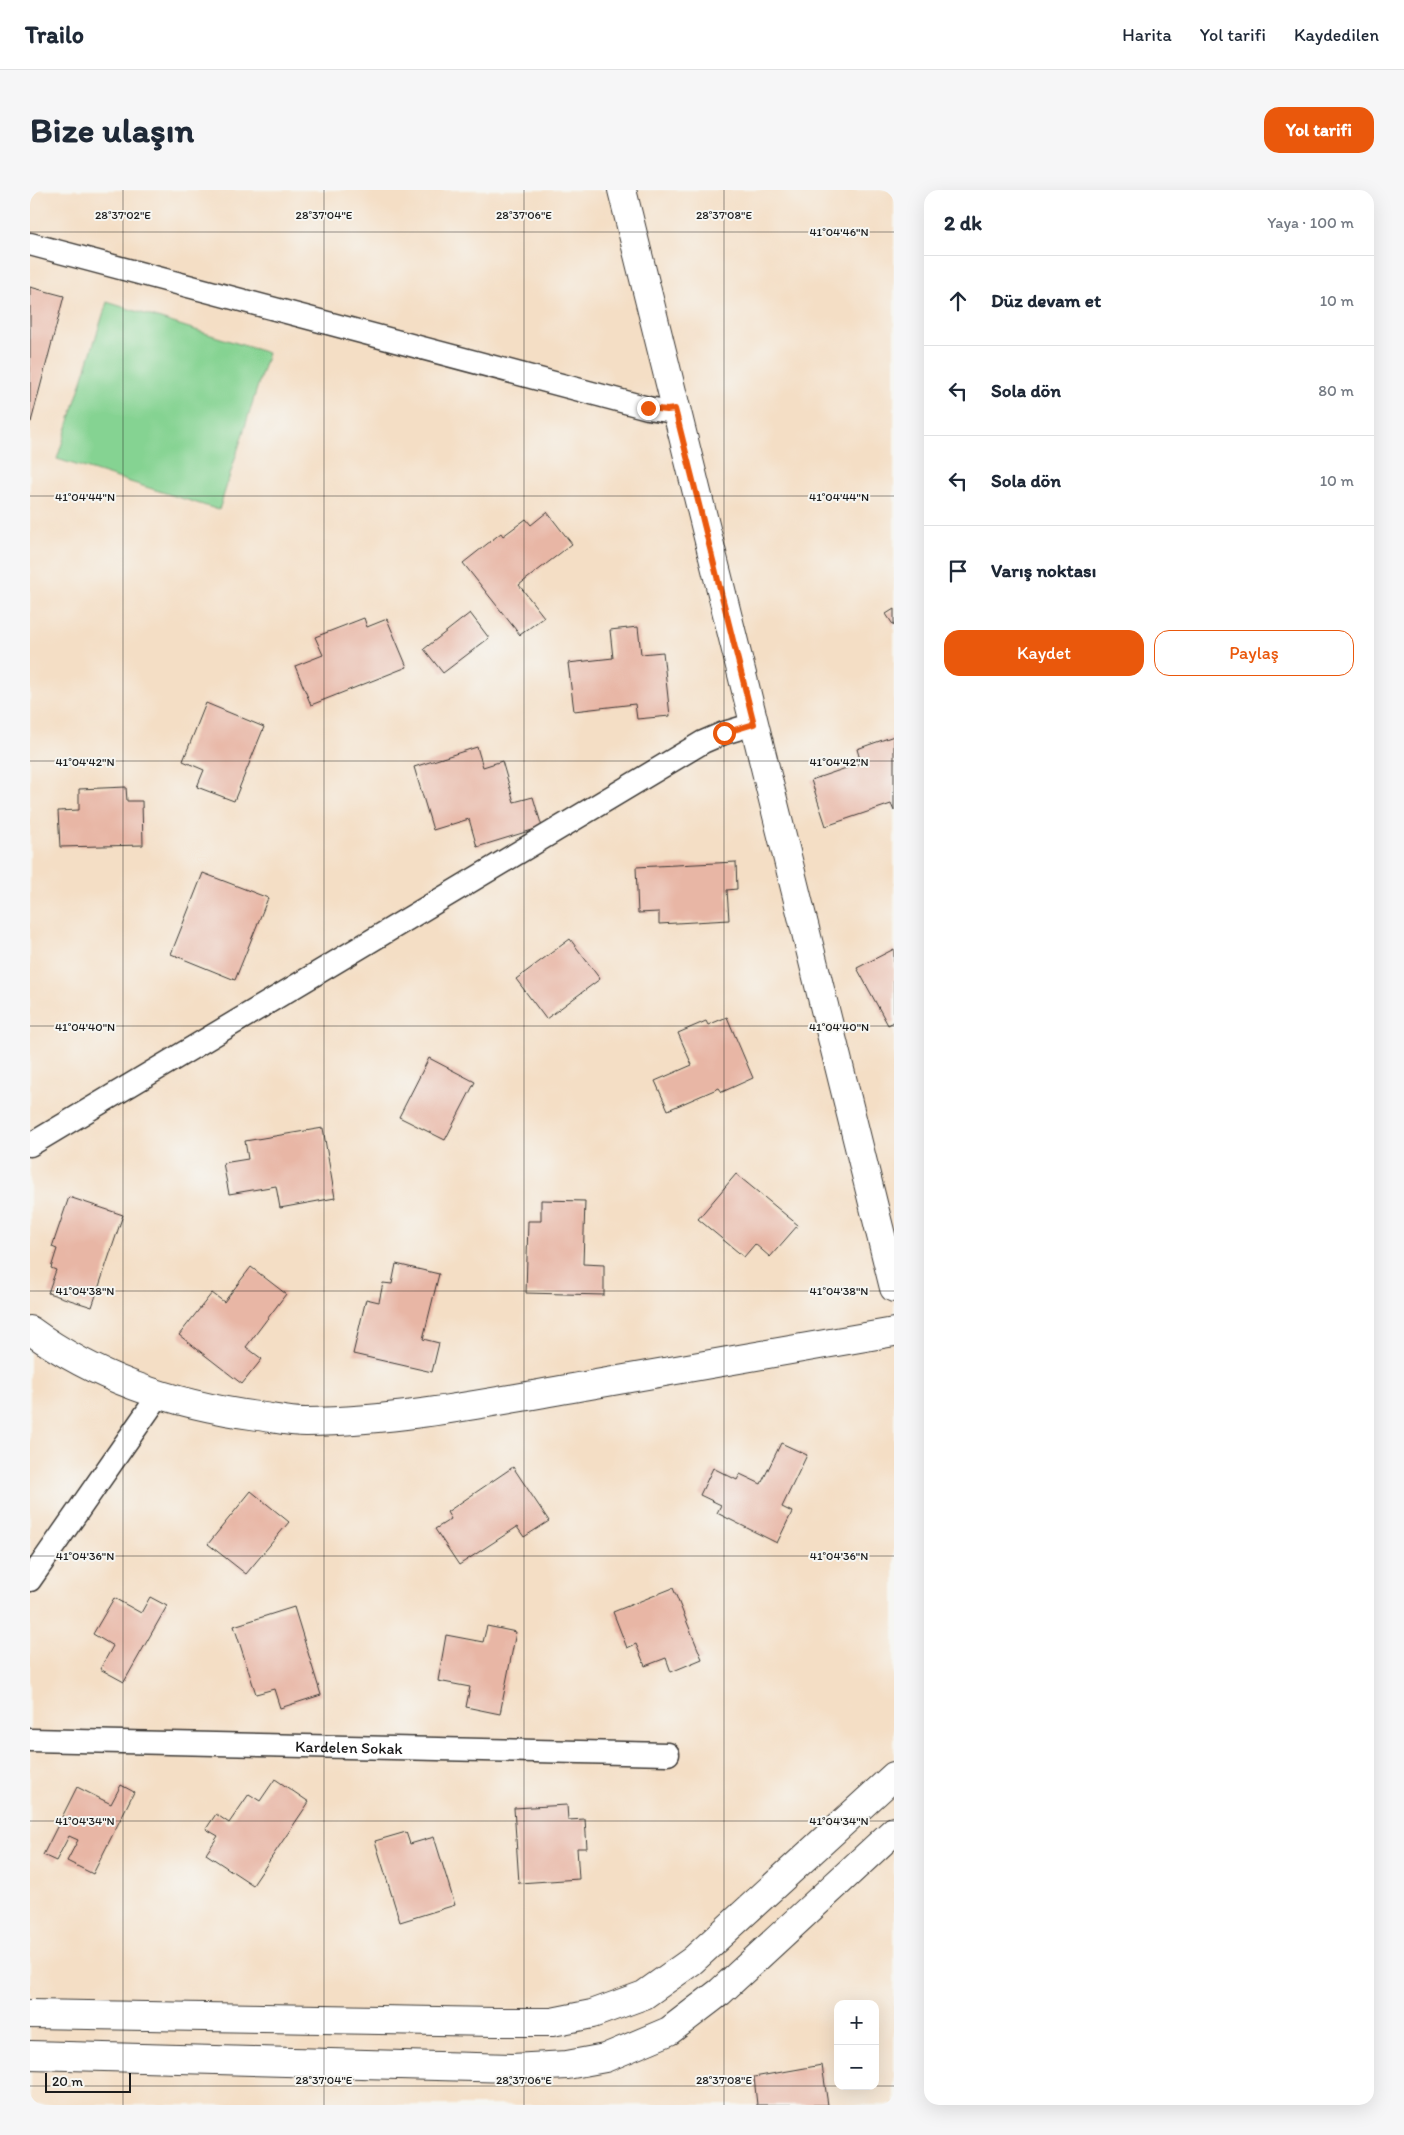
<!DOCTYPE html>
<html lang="tr">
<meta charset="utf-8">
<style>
body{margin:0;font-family:Itim,sans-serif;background:#f6f6f7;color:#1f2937}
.controls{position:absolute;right:15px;bottom:15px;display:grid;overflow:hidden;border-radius:10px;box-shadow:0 5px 20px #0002}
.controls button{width:45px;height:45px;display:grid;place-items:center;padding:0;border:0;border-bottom:1px solid #e0e1e3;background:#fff;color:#1f2937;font:25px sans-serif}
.scale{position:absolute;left:15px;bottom:12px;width:86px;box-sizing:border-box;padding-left:5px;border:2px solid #1c1c1c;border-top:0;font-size:14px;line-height:18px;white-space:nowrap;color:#1c1c1c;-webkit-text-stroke:4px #f6f6f2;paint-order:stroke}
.stop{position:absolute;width:15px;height:15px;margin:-11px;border:4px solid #ea580c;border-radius:50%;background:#fff}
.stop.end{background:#ea580c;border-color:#fff;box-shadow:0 1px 5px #0008}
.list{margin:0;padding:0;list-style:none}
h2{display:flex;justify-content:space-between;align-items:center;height:65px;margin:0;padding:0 20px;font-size:21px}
h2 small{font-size:16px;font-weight:400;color:#747a83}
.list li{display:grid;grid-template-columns:32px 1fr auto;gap:15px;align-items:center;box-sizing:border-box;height:90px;padding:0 20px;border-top:1px solid #e0e1e3}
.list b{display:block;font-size:19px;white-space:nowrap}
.list em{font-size:16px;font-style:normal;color:#747a83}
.actions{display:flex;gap:10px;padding:15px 20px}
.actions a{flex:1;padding:11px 0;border:1px solid #ea580c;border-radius:15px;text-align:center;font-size:18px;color:#ea580c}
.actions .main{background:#ea580c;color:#fff}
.icon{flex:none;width:28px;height:28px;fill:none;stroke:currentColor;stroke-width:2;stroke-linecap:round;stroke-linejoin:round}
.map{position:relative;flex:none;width:864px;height:1915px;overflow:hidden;border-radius:15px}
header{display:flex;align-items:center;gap:30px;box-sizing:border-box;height:70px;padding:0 25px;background:#fff;border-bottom:1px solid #e0e1e3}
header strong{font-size:24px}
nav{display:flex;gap:28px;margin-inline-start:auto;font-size:18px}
.intro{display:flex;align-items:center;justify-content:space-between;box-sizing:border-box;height:120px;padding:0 30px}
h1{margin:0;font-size:35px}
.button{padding:12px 22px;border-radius:15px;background:#ea580c;color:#fff;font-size:18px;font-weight:700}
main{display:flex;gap:30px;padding:0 30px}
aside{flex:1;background:#fff;border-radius:15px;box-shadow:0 5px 20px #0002}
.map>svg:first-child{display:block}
.green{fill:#85d392;stroke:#507857}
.building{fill:#e8b6a5}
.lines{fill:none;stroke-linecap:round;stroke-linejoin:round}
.minor-casing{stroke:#3c3935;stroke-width:25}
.tertiary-casing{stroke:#3c3935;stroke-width:30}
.secondary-casing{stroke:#3c3935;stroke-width:30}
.minor{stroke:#fff;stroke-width:22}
.tertiary{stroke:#fff;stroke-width:28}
.secondary{stroke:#fff;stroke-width:28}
.route{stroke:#ea580c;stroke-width:6}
.ticks{fill:none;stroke:#1c1c1c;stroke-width:1;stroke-opacity:0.45}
.labels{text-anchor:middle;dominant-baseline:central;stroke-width:4;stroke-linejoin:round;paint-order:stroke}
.street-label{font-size:16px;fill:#1c1c1c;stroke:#f6f6f2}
.ticks-label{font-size:12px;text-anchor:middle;fill:#1c1c1c;stroke:#f6f6f2;stroke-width:4;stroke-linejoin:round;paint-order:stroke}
</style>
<header>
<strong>Trailo</strong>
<nav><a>Harita</a><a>Yol tarifi</a><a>Kaydedilen</a></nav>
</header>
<div class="intro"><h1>Bize ulaşın</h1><a class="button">Yol tarifi</a></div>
<main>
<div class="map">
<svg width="864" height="1915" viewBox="0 0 864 1915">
<rect width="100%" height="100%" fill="#f6f6f2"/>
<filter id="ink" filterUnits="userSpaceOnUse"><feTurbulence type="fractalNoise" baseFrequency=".02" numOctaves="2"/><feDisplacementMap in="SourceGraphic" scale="10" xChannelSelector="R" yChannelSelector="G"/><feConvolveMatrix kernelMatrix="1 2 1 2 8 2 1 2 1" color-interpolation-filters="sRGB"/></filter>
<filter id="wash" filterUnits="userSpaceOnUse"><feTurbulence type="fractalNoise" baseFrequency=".0096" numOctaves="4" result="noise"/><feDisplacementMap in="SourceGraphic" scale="20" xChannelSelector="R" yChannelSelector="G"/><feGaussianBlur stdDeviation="1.12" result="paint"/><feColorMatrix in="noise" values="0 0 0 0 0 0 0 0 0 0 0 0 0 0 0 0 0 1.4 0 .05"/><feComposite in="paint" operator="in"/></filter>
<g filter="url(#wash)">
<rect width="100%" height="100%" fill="#f4dec5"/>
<path class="green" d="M 77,112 L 238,163 L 189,320 L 27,269 Z"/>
<g id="blocks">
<path class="building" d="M 0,97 L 34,106 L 1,232 L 0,232 Z
M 517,322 L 542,354 L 489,395 L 514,427 L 490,445 L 433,373 L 471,343 L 473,346 L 496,329 L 501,335 Z
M 864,419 L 864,436 L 856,424 Z
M 440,423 L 459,448 L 413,483 L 394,459 Z
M 334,428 L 337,437 L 357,429 L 377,477 L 281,515 L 265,476 L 293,465 L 285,447 Z
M 608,437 L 611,464 L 633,462 L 640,526 L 607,529 L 605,514 L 544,521 L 538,473 L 583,468 L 580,440 Z
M 176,513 L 234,537 L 204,611 L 167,597 L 174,580 L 153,571 Z
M 864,546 L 864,621 L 861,614 L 796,636 L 781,590 L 831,573 L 827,559 Z
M 447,557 L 453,577 L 472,571 L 484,612 L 503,607 L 512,637 L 447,657 L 439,629 L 403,640 L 384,577 Z
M 96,597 L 97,611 L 112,611 L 113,655 L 30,657 L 28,621 L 49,620 L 49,599 Z
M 706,672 L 707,699 L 697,700 L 699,730 L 629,734 L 629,722 L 608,723 L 606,677 Z
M 173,683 L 238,708 L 205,790 L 141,764 Z
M 540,749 L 570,789 L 516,829 L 486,789 Z
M 864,759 L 864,832 L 858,835 L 827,778 Z
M 697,827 L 723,888 L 692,902 L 689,898 L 638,920 L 625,891 L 662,875 L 648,843 L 676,831 L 678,835 Z
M 399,868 L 445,892 L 415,950 L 369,927 Z
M 293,938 L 305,1008 L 250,1018 L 246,996 L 199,1004 L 193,973 L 218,969 L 215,951 Z
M 706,984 L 768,1035 L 740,1067 L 725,1054 L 714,1067 L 668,1029 Z
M 39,1007 L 93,1025 L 62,1117 L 18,1103 L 26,1080 L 21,1078 L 27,1059 L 22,1057 Z
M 511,1010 L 555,1011 L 553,1074 L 574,1075 L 574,1105 L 496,1103 L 498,1031 L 511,1031 Z
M 366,1074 L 409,1084 L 393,1149 L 409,1153 L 402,1182 L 323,1164 L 336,1109 L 349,1112 L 353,1093 L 362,1094 Z
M 221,1077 L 256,1104 L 216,1157 L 232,1169 L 212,1194 L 149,1145 L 182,1103 L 194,1112 Z
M 751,1253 L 777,1265 L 752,1317 L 762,1322 L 747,1353 L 687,1323 L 691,1315 L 670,1305 L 683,1278 L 707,1290 L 710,1284 L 731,1294 Z
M 483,1277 L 519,1331 L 494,1347 L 487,1337 L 429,1375 L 405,1339 L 421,1329 L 417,1322 Z
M 221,1301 L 259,1332 L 216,1384 L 178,1354 Z
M 643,1398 L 672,1469 L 641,1482 L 636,1468 L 615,1476 L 606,1454 L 597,1458 L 583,1422 Z
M 120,1407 L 137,1416 L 94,1492 L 70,1479 L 83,1456 L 63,1444 L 84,1408 L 111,1423 Z
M 264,1417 L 291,1505 L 250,1518 L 244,1499 L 226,1504 L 204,1436 Z
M 457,1436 L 486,1442 L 470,1524 L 436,1517 L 440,1497 L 408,1491 L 416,1445 L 453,1452 Z
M 245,1589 L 279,1612 L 223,1695 L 176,1664 L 188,1646 L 176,1639 L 186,1624 L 199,1633 L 219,1604 L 230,1611 Z
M 91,1595 L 104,1602 L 63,1684 L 37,1671 L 48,1650 L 39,1646 L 26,1671 L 13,1665 L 47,1597 L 81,1614 Z
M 537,1615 L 538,1630 L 555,1629 L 557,1658 L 547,1658 L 549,1689 L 489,1693 L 484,1618 Z
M 376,1642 L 380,1654 L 404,1647 L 425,1715 L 370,1732 L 345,1651 Z
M 792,1875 L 798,1915 L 727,1915 L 724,1887 Z"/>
</g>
</g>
<g filter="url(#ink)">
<use href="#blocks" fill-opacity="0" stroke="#3c3935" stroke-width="1"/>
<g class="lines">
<g class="minor-casing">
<g id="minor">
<path d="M 0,54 L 618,218 L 637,221 L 645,219"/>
<path d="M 0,955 L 673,552 L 694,543 L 724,534"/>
<path d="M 0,1390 L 129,1205"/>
<path id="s1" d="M 0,1550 L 638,1564"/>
</g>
</g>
<g class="tertiary-casing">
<path id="tertiary" d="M 592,0 L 864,1098
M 0,1140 C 67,1189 146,1215 228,1226 C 243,1228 260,1232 276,1232 C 372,1231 466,1211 560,1195 C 661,1177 763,1160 864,1142"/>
</g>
<g class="secondary-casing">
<path id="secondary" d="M 0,1824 L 466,1832 L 522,1832 L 562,1824 L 614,1805 L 662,1771 L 864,1586
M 0,1865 L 482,1878 L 537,1875 L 575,1868 L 639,1841 L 690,1802 L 864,1641"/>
</g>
<use href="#minor" class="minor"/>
<use href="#tertiary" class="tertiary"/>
<use href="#secondary" class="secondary"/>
</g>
</g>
<g class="lines" filter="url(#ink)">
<path class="route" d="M 618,218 L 637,220 L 645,219 L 724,534 L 694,543"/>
</g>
<path class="ticks" d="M 93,0 L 93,1915M 294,0 L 294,1915M 494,0 L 494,1915M 694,0 L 694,1915M 0,42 L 864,42M 0,306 L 864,306M 0,571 L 864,571M 0,836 L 864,836M 0,1101 L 864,1101M 0,1366 L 864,1366M 0,1631 L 864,1631M 0,1896 L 808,1896M 845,1896 L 864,1896"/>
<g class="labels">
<g class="street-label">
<text stroke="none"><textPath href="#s1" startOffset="319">Kardelen Sokak</textPath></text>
</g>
</g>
<g class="ticks-label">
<text x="93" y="29">28°37'02"E</text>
<text x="294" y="29">28°37'04"E</text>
<text x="494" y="29">28°37'06"E</text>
<text x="694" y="29">28°37'08"E</text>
<text x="809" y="46">41°04'46"N</text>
<text x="55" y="311">41°04'44"N</text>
<text x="809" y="311">41°04'44"N</text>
<text x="55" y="576">41°04'42"N</text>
<text x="809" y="576">41°04'42"N</text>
<text x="55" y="841">41°04'40"N</text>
<text x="809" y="841">41°04'40"N</text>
<text x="55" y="1105">41°04'38"N</text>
<text x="809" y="1105">41°04'38"N</text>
<text x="55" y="1370">41°04'36"N</text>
<text x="809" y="1370">41°04'36"N</text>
<text x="55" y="1635">41°04'34"N</text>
<text x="809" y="1635">41°04'34"N</text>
<text x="294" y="1894">28°37'04"E</text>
<text x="494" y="1894">28°37'06"E</text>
<text x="694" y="1894">28°37'08"E</text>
</g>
</svg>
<div class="controls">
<button>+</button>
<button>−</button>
</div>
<div class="scale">20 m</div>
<div class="stop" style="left:694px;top:543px"></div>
<div class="stop end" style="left:618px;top:218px"></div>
</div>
<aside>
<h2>2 dk<small>Yaya · 100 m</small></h2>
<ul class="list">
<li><svg class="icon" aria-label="ahead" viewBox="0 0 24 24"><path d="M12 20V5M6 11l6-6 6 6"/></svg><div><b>Düz devam et</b></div><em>10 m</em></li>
<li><svg class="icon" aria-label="left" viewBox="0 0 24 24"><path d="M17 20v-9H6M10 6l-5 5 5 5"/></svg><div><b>Sola dön</b></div><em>80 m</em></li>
<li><svg class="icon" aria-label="left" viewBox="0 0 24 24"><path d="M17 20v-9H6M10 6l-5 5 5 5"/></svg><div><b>Sola dön</b></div><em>10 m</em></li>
<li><svg class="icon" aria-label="arrive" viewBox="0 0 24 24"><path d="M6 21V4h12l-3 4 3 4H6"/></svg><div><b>Varış noktası</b></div></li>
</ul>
<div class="actions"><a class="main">Kaydet</a><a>Paylaş</a></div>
</aside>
</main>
